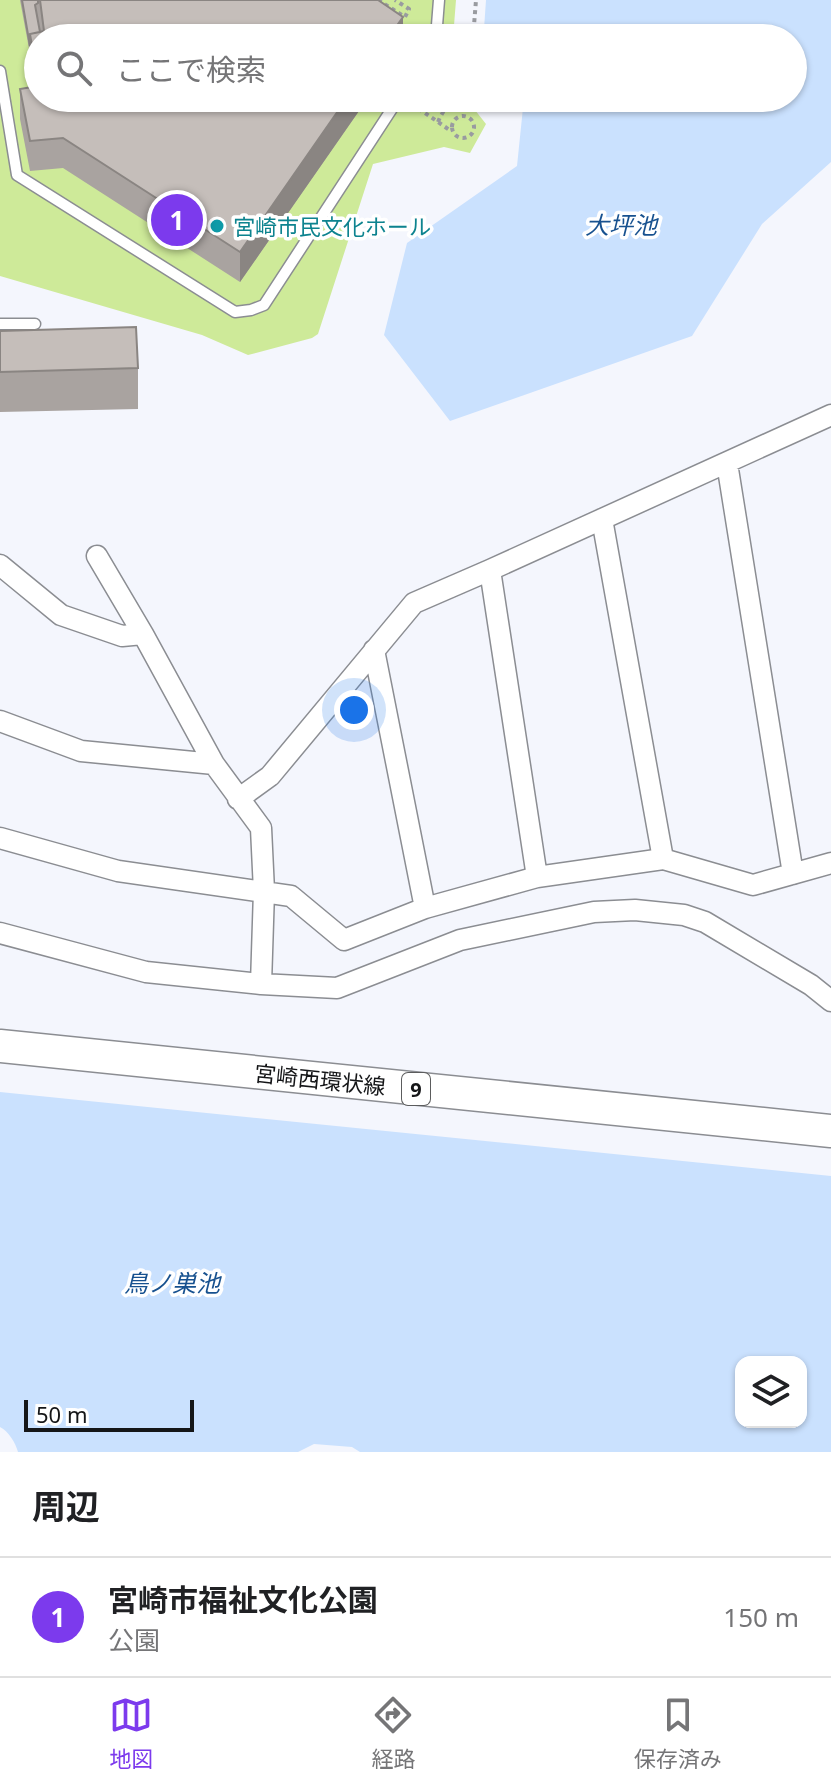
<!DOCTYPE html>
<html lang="ja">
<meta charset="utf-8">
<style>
body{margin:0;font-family:"Noto Sans","Noto Sans JP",sans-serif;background:#f2f2f2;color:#202124}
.controls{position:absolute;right:24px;bottom:24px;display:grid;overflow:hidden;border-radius:16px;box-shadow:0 2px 6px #0004}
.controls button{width:72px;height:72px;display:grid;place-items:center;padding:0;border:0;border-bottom:2px solid #e0e0e0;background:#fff;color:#202124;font:40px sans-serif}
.scale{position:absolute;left:24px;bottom:20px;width:170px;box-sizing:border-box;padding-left:8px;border:4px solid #151618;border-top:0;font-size:22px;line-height:28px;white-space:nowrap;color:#151618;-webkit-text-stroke:6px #fff;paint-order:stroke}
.you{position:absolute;left:354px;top:710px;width:28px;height:28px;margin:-20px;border:6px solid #fff;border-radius:50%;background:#1a73e8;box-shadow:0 0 0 12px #1a73e833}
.badge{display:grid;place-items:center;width:52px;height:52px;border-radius:50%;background:#7c3aed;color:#fff;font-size:26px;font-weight:700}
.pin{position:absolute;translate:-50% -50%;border:4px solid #fff;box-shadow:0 2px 8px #0006}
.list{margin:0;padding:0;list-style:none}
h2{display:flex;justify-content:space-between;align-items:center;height:104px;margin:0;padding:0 32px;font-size:34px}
h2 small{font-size:26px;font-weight:400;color:#757577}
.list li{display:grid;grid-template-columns:52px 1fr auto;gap:24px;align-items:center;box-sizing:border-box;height:120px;padding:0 32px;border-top:2px solid #e0e0e0}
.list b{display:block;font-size:30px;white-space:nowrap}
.list p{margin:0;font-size:26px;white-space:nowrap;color:#757577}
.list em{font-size:26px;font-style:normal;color:#757577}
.icon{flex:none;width:44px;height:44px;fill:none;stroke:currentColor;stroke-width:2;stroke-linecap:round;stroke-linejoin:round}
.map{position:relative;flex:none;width:831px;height:1452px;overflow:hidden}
.search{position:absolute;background:#fff;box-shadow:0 2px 6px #0004;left:24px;right:24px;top:24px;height:88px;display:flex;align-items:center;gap:20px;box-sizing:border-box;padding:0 28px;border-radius:44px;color:#757577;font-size:30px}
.sheet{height:224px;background:#fff}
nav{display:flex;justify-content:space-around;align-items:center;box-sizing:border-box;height:112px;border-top:2px solid #e0e0e0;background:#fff;font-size:22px;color:#757577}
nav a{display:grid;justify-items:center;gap:4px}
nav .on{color:#7c3aed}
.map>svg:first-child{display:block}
.green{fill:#ceea99}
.water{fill:#cae1fe;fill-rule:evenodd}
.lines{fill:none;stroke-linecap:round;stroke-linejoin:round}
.service-casing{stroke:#8b8d92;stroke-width:13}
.minor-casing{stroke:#8b8d92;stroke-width:23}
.primary-casing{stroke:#8b8d92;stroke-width:35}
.path{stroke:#999ba0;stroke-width:4;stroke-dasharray:4 4;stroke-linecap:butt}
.service{stroke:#fff;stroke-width:10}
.minor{stroke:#fff;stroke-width:20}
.primary{stroke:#fff;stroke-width:32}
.wall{fill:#a9a3a0}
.shaded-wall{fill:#8a8582}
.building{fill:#c5beba;stroke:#8a8582;stroke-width:2}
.culture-dot{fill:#0f9aa8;stroke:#fff;stroke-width:3}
.labels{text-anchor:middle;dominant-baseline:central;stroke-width:7;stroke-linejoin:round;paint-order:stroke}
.shield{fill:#fff;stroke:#5b5c5d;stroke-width:2}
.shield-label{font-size:20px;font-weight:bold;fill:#151618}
.culture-label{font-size:22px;fill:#0d838f;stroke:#fff;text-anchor:start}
.street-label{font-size:22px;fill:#151618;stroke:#fff}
.water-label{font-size:24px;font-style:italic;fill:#17518f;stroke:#fff}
</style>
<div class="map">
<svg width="831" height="1452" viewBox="0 0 831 1452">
<rect width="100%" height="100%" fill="#f4f6fd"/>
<path class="green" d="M 0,0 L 456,0 L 453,38 L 38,38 L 38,98 L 451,98 L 471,105 L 486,124 L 470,153 L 444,147 L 373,164 L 318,334 L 312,338 L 248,355 L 202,335 L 0,276 Z"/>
<path class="water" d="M 486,0 L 831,0 L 831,162 L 762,224 L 692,336 L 450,421 L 384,335 L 407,243 L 517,166 L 524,98 L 793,98 L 793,38 L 492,38 L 484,29 Z
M 0,1092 L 831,1176 L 831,1452 L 360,1452 L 352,1447 L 314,1444 L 298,1452 L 18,1452 C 15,1442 9,1432 0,1427 ZM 741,1362 L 801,1362 L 801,1422 L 741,1422 Z"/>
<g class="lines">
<g class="service-casing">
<path id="service" d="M 436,38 L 439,0
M 0,71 L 17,175 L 235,312 L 251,310 L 264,305 L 399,98
M 0,324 L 35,324"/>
</g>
<g class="minor-casing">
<path id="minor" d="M 727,463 L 793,874
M 602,519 L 663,859
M 97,556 L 143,634 L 214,764 L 261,828 L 264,891 L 261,984
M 0,565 L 61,615 L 122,636 L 143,634
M 490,570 L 537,877
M 374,650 L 425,908
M 0,721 L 81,751 L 214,764
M 238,799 L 270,776 L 414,603 L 490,570 L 831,415
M 0,838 L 118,871 L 291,896 L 344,940 L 425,908 L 537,877 L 663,859 L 753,885 L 831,863
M 0,933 L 146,972 L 261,984 L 337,988 L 460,940 L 594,912 L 635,910 L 684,915 L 705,922 L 811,985 L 831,1001"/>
</g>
<g class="primary-casing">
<path id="primary" d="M 0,1046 L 831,1131"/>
</g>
<path class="path" d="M 378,0 L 405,17 L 409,9 L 395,0
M 473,38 L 476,0
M 412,104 L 451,131
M452 127a11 11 0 1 1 22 0a11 11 0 1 1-22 0Z
M 438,122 C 444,107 451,102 468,101 L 468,98"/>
<use href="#service" class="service"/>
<use href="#minor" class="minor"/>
<use href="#primary" class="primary"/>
</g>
<path class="wall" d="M 20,0 L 378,0 L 403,38 L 38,98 L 368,98 L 240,282 L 63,168 L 30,171 L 20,119 L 20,89 L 34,87 L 30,63 L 30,54 Z
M 0,331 L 138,368 L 138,409 L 0,412 Z"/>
<path class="shaded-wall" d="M 403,17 L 403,38 L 388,38 Z
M 347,98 L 368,98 L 240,282 L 240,252 Z"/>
<path class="building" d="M 22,0 L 38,0 L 38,3 L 35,5 L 40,32 L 30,34 L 30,46 Z
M 40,0 L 378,0 L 403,17 L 388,38 L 38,38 L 38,82 L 30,34 L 44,31 Z
M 38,86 L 38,98 L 347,98 L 240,252 L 63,138 L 30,141 L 20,89 Z
M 136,327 L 138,368 L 0,372 L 0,331 Z"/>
<circle class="culture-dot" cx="217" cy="226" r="8"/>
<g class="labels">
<rect class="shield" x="402" y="1073" width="28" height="32" rx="6"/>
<g class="shield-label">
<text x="416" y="1089">9</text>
</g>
<g class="culture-label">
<text x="233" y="226">宮崎市民文化ホール</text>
</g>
<g class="street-label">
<text transform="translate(320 1079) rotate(6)">宮崎西環状線</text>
</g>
<g class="water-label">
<text x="621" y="224">大坪池</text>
<text x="172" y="1282">鳥ノ巣池</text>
</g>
</g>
</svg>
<div class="controls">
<button><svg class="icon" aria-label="layers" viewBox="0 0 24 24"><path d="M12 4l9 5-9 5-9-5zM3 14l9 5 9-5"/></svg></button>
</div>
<div class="scale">50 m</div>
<div class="you"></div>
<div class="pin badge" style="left:177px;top:220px">1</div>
<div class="search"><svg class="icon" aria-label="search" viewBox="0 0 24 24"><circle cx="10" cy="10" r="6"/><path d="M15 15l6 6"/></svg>ここで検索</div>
</div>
<section class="sheet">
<h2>周辺<small></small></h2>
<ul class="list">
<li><span class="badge">1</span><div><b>宮崎市福祉文化公園</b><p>公園</p></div><em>150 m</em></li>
</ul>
</section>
<nav>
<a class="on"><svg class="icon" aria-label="map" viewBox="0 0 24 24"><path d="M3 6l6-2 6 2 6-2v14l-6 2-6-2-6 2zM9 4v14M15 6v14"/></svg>地図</a>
<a><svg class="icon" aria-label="directions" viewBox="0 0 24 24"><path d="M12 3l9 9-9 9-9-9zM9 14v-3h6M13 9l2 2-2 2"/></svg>経路</a>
<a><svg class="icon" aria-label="saved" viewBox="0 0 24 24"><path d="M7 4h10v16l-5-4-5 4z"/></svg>保存済み</a>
</nav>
